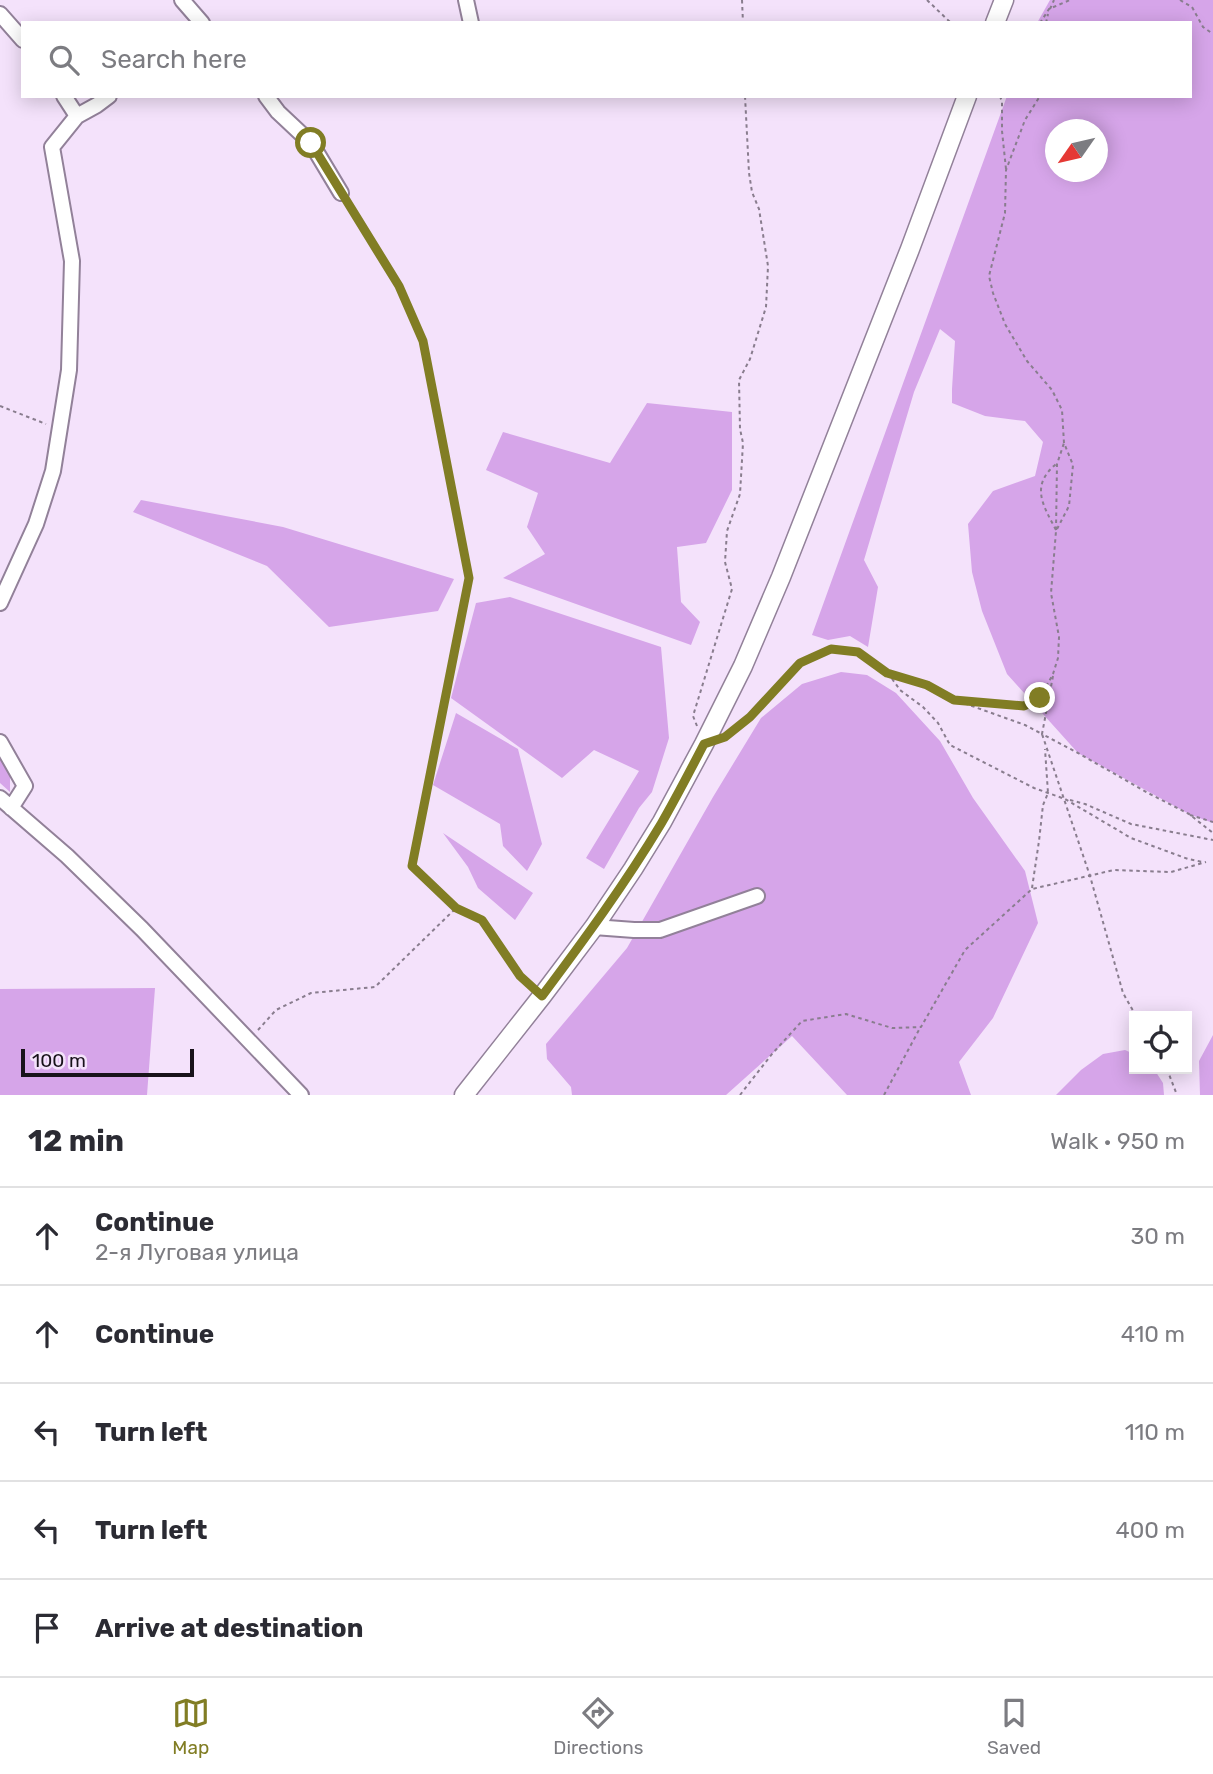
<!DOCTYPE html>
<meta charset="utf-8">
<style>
body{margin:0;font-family:Rubik,sans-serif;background:#f2f2f3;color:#2b2b33}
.controls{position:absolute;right:21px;bottom:21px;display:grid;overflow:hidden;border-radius:0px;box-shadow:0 4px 18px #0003}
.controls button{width:63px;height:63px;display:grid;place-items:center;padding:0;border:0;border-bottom:2px solid #e1e1e2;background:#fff;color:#2b2b33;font:35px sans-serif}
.compass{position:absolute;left:1045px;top:119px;width:63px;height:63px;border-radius:50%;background:#fff;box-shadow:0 4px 18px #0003;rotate:236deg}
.scale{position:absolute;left:21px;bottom:18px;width:173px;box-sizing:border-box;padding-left:7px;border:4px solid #18121a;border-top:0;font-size:19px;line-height:24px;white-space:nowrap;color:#18121a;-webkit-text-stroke:5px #f4e2fb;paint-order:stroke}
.stop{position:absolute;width:21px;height:21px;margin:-16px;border:5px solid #817d24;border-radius:50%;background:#fff}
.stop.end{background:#817d24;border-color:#fff;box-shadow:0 2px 7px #0008}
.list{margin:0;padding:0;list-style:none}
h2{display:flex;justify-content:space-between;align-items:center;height:91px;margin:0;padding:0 28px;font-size:30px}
h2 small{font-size:23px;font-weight:400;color:#7c7c81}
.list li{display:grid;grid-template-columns:46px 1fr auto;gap:21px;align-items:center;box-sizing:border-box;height:98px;padding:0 28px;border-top:2px solid #e1e1e2}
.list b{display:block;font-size:26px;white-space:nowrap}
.list p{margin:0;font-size:23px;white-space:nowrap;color:#7c7c81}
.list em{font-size:23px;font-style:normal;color:#7c7c81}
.icon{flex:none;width:38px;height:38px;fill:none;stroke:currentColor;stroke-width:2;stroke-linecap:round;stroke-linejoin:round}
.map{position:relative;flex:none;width:1213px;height:1095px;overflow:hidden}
.search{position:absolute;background:#fff;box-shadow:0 4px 18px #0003;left:21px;right:21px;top:21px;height:77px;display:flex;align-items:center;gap:18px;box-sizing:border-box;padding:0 24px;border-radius:0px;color:#7c7c81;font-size:26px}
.sheet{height:581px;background:#fff}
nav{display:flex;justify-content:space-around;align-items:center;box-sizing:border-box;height:98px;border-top:2px solid #e1e1e2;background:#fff;font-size:19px;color:#7c7c81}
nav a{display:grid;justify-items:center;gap:4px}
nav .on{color:#817d24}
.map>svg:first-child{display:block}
.green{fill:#d6a5e9;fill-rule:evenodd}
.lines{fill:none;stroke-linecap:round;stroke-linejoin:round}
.minor-casing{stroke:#928199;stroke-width:18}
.major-casing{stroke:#928199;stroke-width:21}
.path{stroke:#897d8e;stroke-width:2;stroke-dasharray:3.5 3.5;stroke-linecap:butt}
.minor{stroke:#fff;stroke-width:14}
.major{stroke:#fff;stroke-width:18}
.route{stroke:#817d24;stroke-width:9}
</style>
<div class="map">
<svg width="1213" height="1095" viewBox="0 0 1213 1095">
<rect width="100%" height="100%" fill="#f4e2fb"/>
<path class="green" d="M 1050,0 L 1213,0 L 1213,823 L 1189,814 L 1078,753 L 1007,674 L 982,611 L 972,572 L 968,524 L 993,491 L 1035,476 L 1043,442 L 1025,421 L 985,416 L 952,403 L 952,389 L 955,341 L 940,329 L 914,392 L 864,560 L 878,587 L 868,647 L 850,636 L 828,640 L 812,635 L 1007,96 L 1190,96 L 1190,23 L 1037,23 ZM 1056,130 L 1098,130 L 1098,172 L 1056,172 Z
M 647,403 L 732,412 L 732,490 L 706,543 L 677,547 L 681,602 L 700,622 L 691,645 L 503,578 L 545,554 L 527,527 L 538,493 L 486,470 L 503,432 L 610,463 Z
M 141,500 L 283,527 L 454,579 L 438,611 L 329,627 L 267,566 L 133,512 Z
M 510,597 L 661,647 L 669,738 L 652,792 L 639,808 L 604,869 L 586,858 L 639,771 L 594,750 L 562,778 L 451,698 L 476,603 Z
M 841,672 L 867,675 L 896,693 L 940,741 L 973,798 L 1025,871 L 1038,923 L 993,1018 L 959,1062 L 971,1095 L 847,1095 L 792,1036 L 726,1095 L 572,1095 L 571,1087 L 547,1059 L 546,1044 L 627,948 L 713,797 L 761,718 L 802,684 Z
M 456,713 L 518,749 L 542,844 L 527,871 L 503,846 L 500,824 L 433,785 Z
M 0,759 L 10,768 L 10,792 L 0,783 Z
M 443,833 L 533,893 L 515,920 L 478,888 L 468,867 Z
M 155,988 L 147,1095 L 0,1095 L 0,989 Z
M 1213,1035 L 1213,1095 L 1200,1095 L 1199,1061 Z
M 1125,1050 L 1134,1054 L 1134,1069 L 1154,1069 L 1163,1083 L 1164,1095 L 1056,1095 L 1081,1070 L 1103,1054 Z"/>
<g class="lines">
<g class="minor-casing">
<path id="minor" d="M 182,0 L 202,23
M 466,0 L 471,23
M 0,14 L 23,40
M 64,96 L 77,116
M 266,96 L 278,112 L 311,143 L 341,193
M 0,603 L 36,524 L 53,471 L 69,370 L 72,261 L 52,147 L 77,116 L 97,105 L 109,96
M 0,742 L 25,786 L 11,808
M 0,798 L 67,856 L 142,929 L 301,1095
M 594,927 L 634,930 L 660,930 L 757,896"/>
</g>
<g class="major-casing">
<path id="major" d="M 995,23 L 1004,0
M 464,1095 L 542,996 L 594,927 L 633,869 L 662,822 L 704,744 L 743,666 L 781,577 L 910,249 L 967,96"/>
</g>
<path class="path" d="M 742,0 L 743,23
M 927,0 L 951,23
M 1180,0 L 1192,7 L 1203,27 L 1213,34
M 1050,9 L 1054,0
M 1040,23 L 1049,9 L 1070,0
M 1046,23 L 1048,14
M 1000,96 L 1002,102 L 1002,131 L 1006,169
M 0,406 L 46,424
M 1056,530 L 1057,464 L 1064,443
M 1056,530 C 1043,505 1030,486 1056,464
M 888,673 L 900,690 L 923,707 L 938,723 L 950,745 L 1034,788 L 1065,799 L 1131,838 L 1188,859 L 1203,862
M 1053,676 L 1042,734 L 1078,753 L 1148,793 L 1189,814 L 1213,833
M 958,701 L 1025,725 L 1042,734 L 1090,876 L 1123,993 L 1136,1016
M 697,726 L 693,716 L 732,589 L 725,562 L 727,531 L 740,494 L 743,443 L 740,429 L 739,380 L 750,359 L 766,307 L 768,266 L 759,209 L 752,192 L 749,173 L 745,96
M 724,738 L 750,717 L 800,663 L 831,649 L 858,652 L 887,673 L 927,685 L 954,700 L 1024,706 L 1040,698 L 1053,674 L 1058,658 L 1059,637 L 1051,593 L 1056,531 L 1069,506 L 1073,465 L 1064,443 L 1062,410 L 1052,390 L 1027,361 L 1005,324 L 993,293 L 989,276 L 1005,213 L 1006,170 L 1025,120 L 1040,96
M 1070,800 L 1085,804 L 1131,824 L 1213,840
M 1190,815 L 1213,822
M 1032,888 L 1039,841 L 1043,805 L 1048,793 L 1045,749
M 456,909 L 482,920 L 520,976 L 531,986
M 258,1030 L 276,1010 L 311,993 L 375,987 L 455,909 L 412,866 L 469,578 L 423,341 L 399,286 L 348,202
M 1167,1069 L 1177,1095
M 740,1095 L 772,1054 L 802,1021 L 846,1014 L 892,1028 L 921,1027 L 965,950 L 1032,889 L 1114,870 L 1171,872 L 1206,862
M 884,1095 L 920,1028"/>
<use href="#minor" class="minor"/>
<use href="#major" class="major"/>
</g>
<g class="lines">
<path class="route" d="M 311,143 L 399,286 L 423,341 L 469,578 L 412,866 L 456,908 L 482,920 L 520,976 L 542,996 C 584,940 625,884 661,824 C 676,798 690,771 704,744 L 725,737 L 750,717 L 800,663 L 831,649 L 858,652 L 887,673 L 927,685 L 954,700 L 1024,706 L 1040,698"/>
</g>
</svg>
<div class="controls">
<button><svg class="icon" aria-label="locate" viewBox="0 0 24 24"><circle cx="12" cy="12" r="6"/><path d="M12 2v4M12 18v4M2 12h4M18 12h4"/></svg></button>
</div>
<svg class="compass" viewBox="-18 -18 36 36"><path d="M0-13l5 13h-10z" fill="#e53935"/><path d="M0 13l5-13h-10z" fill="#7c7c81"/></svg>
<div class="scale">100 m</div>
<div class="stop" style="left:311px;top:143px"></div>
<div class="stop end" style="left:1040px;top:698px"></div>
<div class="search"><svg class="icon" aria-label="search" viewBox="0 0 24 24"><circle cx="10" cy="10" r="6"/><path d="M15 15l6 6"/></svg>Search here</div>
</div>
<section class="sheet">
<h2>12 min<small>Walk · 950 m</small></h2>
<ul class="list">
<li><svg class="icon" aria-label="ahead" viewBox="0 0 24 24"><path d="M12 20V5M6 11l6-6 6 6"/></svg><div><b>Continue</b><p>2-я Луговая улица</p></div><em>30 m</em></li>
<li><svg class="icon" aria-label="ahead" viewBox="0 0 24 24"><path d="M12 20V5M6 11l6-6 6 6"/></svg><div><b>Continue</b></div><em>410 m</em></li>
<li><svg class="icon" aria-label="left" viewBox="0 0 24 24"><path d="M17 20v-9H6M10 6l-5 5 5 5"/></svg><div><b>Turn left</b></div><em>110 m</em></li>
<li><svg class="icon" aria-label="left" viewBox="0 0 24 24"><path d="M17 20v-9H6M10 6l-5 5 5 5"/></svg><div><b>Turn left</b></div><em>400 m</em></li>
<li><svg class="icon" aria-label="arrive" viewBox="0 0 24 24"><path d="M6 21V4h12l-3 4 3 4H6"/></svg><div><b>Arrive at destination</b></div></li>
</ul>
</section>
<nav>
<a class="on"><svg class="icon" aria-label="map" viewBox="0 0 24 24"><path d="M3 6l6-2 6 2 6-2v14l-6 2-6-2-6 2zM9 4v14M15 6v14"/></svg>Map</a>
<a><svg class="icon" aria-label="directions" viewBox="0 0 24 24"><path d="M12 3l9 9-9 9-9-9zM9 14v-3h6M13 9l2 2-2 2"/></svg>Directions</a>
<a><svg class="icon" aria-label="saved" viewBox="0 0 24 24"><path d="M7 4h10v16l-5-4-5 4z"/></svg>Saved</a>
</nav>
